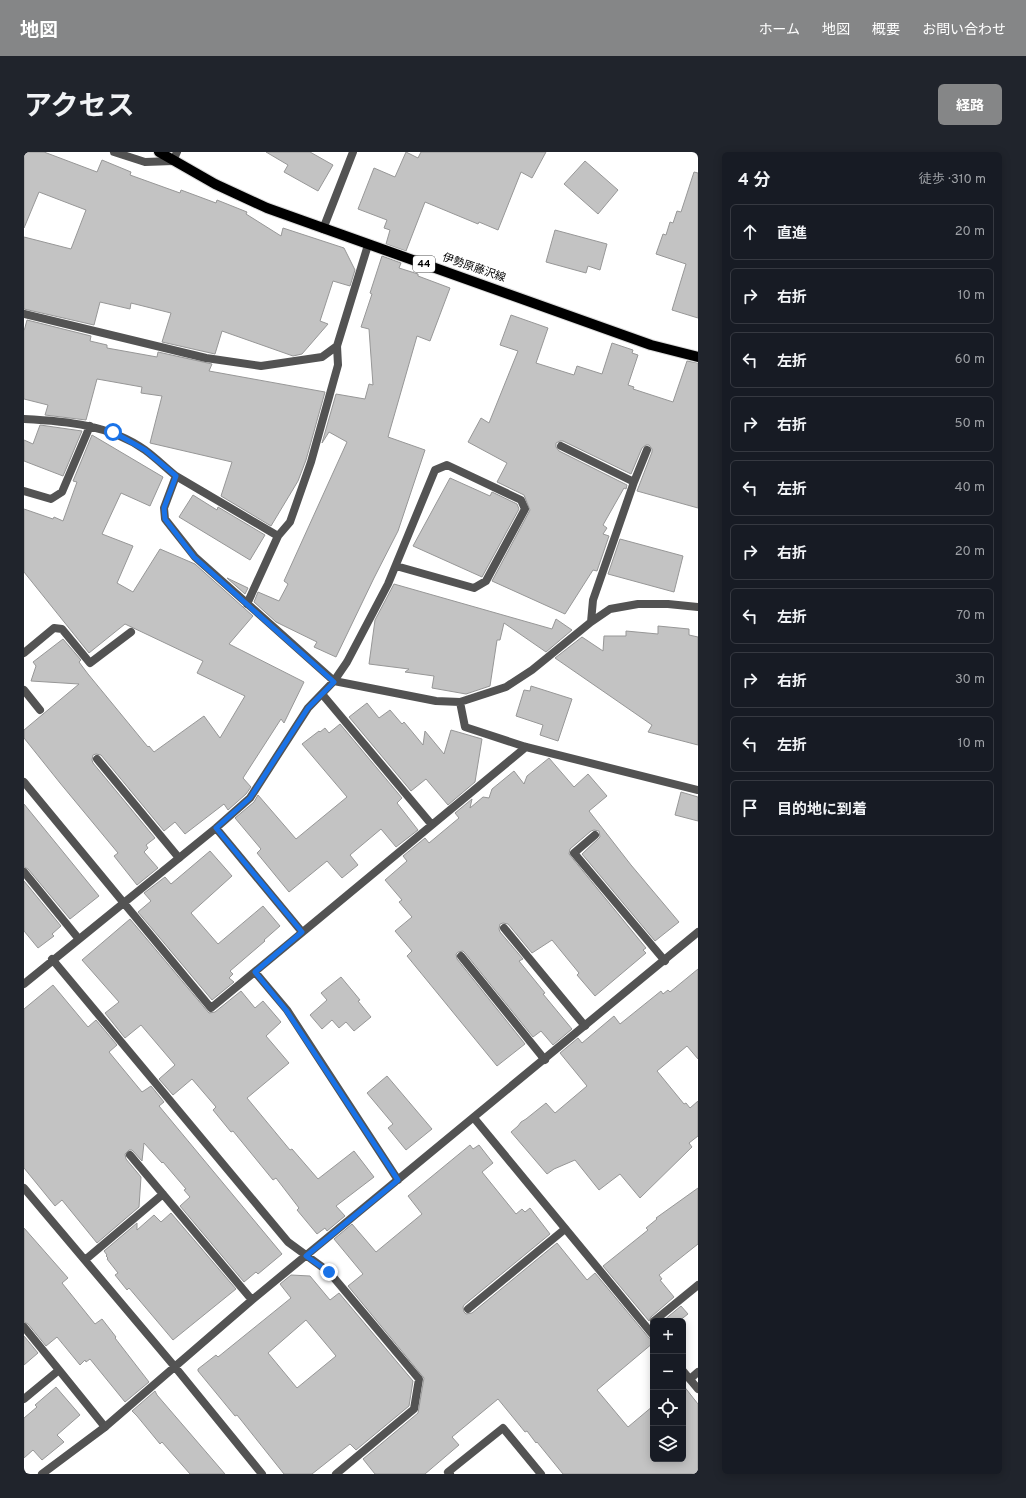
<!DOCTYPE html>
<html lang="ja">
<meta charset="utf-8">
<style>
body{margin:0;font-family:Overpass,"Noto Sans JP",sans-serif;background:#20242c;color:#f1f3f6}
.controls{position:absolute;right:12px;bottom:12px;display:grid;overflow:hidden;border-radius:6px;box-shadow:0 2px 10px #0003}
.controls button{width:36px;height:36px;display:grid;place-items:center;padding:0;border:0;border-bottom:1px solid #363941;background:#171b24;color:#f1f3f6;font:20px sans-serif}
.stop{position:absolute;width:12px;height:12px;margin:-9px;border:3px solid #1a73e8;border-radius:50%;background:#fff}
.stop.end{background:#1a73e8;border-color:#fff;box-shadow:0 1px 4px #0008}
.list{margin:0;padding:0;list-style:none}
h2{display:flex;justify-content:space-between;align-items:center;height:52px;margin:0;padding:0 16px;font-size:17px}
h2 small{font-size:13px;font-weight:400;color:#9ea1a6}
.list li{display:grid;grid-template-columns:26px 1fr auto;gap:12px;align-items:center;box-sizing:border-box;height:56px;margin:0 8px 8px;padding:0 8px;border:1px solid #363941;border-radius:6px}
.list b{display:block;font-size:15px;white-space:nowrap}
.list em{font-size:13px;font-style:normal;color:#9ea1a6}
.icon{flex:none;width:22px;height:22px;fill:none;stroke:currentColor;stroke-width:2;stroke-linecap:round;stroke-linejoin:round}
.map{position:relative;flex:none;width:674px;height:1322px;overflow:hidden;border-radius:6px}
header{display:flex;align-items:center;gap:24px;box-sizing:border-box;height:56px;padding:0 20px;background:#858687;color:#fff}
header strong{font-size:19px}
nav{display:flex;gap:22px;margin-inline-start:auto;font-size:14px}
.intro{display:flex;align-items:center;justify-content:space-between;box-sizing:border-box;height:96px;padding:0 24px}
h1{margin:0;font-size:28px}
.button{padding:10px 18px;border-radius:6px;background:#858687;color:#fff;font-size:14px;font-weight:700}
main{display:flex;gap:24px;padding:0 24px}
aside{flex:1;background:#171b24;border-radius:6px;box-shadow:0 2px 10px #0003}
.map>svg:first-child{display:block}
.building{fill:#c3c3c3;stroke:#979797;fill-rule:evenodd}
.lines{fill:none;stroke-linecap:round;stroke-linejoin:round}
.primary-casing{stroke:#dbdbdb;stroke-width:12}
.service{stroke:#535353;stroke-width:8}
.minor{stroke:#535353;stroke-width:8}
.primary{stroke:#000;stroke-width:10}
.route{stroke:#1a73e8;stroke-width:5}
.labels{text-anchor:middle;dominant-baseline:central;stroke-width:4;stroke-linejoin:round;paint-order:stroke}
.shield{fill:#fff;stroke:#4c4c4c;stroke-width:1}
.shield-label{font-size:10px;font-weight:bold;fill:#000}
.street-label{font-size:11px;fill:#000;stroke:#fff}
</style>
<header>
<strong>地図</strong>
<nav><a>ホーム</a><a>地図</a><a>概要</a><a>お問い合わせ</a></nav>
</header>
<div class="intro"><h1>アクセス</h1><a class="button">経路</a></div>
<main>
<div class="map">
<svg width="674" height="1322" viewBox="0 0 674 1322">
<rect width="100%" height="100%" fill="#fff"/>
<path class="building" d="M 0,0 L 20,0 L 73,20 L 78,8 L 107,20 L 106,23 L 156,41 L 157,38 L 192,51 L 193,48 L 223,60 L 222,62 L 257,84 L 259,76 L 320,96 L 331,118 L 326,134 L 309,129 L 296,169 L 304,172 L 278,202 L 269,204 L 198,179 L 191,202 L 138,190 L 147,161 L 107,151 L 106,157 L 76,150 L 70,173 L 0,157 L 0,85 L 47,97 L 62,58 L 15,40 L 0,76 Z
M 242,0 L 286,0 L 309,13 L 294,39 L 260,20 L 264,13 Z
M 382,0 L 394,6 L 397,0 L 522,0 L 508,26 L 497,20 L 474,78 L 455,70 L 454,72 L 401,50 L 382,99 L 362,92 L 366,78 L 360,76 L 363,68 L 334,57 L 350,16 L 371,25 Z
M 561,9 L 594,38 L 574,62 L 540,32 Z
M 670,20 L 674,21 L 674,166 L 648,158 L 662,112 L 632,102 L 639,82 L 642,83 L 646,70 L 649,71 L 653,59 L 657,60 Z
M 531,78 L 583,92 L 576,118 L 564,114 L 562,121 L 522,110 Z
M 358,104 L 377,111 L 375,116 L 394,122 L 394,124 L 426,136 L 406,189 L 393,184 L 364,285 L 401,298 L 374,379 L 350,426 L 312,505 L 290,495 L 293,490 L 252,470 L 230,450 L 234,440 L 255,449 L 264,432 L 260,429 L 323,290 L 305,280 L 298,291 L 312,242 L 341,247 L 345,232 L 349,233 L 345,177 L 337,175 L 348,142 L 346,141 Z
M 487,163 L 524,176 L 512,211 L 550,223 L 553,214 L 578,222 L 588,191 L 609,198 L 608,201 L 614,203 L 604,233 L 610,235 L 609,237 L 649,250 L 663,209 L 674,211 L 674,356 L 613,339 L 628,300 L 628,297 L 625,293 L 622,293 L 618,296 L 607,322 L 539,289 L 536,289 L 532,291 L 532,295 L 535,299 L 603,333 L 602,337 L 600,336 L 579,373 L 583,376 L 579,382 L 585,384 L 573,419 L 569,418 L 541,462 L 468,429 L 506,358 L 500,343 L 473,330 L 483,311 L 444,290 L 457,266 L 465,271 L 494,199 L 476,193 Z
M 3,168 L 67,184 L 66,189 L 83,193 L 83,196 L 133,205 L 134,200 L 188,212 L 185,219 L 301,240 L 282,308 L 274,329 L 247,374 L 197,344 L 208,310 L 126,291 L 138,244 L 117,241 L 118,235 L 73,227 L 62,268 L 21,263 L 24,253 L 0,247 L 0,179 Z
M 16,273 L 58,279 L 39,324 L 0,309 L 0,288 L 9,292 Z
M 68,283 L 139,325 L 126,354 L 97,341 L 78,382 L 109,394 L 93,431 L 109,440 L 136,397 L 171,412 L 229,464 L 205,492 L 280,530 L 260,571 L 257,567 L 219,626 L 227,635 L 222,642 L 204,658 L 200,652 L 161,682 L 151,670 L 140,679 L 77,603 L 72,602 L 69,603 L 68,608 L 69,611 L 131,686 L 122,693 L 124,696 L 120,700 L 134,716 L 113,733 L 90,704 L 94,701 L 36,631 L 0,586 L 0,578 L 55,532 L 7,529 L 12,514 L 9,510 L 39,487 L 57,508 L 55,510 L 64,522 L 124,595 L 125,594 L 130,600 L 180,564 L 196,586 L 221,544 L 173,521 L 179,509 L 101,472 L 65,501 L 0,420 L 0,357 L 29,367 L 30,365 L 39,369 L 53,330 L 49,329 Z
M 426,326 L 466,344 L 468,340 L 493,352 L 495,357 L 458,425 L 389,394 Z
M 169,343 L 193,358 L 194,355 L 241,383 L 226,408 L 155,365 Z
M 596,387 L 659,404 L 650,440 L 584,422 Z
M 203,426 L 224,436 L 221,442 Z
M 370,432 L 528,477 L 532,467 L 548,478 L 522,500 L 480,471 L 476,488 L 473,488 L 466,534 L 442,542 L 408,536 L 410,524 L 381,520 L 385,517 L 345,512 L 351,468 Z
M 634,474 L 665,477 L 665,483 L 674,485 L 674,593 L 624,580 L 628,573 L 531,506 L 558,485 L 579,499 L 580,484 L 602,484 L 602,479 L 634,482 Z
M 507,534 L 548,547 L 534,589 L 516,583 L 519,573 L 492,564 L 500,538 L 506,539 Z
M 343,551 L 355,566 L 366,558 L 378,572 L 380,570 L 399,593 L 401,579 L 420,602 L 427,578 L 458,587 L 451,630 L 424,653 L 402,627 L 387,639 L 325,565 Z
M 316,572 L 378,646 L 373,651 L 394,678 L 372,695 L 357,677 L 326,703 L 334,713 L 318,726 L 303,709 L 265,740 L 233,701 L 237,697 L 211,666 L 230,650 L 234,643 L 272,687 L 323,645 L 278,592 L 295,579 L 296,580 L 301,576 L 305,581 Z
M 525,606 L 550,635 L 564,622 L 583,644 L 565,659 L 607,713 L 655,770 L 631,789 L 558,702 L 576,685 L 575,679 L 570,678 L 567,679 L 546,697 L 545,702 L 622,796 L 619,798 L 622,801 L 571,844 L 553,823 L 555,821 L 528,788 L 508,801 L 484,772 L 479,771 L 476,772 L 475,777 L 476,780 L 499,807 L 495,809 L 521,841 L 519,842 L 548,877 L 529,893 L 517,879 L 509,885 L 441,801 L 439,799 L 434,800 L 432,802 L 433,807 L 501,892 L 473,914 L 383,804 L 388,799 L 371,779 L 388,765 L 375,750 L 378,748 L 361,728 L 383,709 L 379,704 L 401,686 L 405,691 L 435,666 L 431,661 L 448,647 L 446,656 L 459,645 L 465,646 L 468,637 L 490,619 L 500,632 L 503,624 Z
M 657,640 L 674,645 L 674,669 L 651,663 Z
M 0,652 L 75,744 L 46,767 L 4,717 L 0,715 Z
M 186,699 L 208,724 L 167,761 L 194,792 L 239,754 L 256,774 L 240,788 L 241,789 L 206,819 L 209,822 L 205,826 L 210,830 L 188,848 L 114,760 L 127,749 L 120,741 L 141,725 L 147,732 Z
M 0,729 L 37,774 L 28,782 L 30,784 L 14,796 L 0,779 Z
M 106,767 L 185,861 L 191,860 L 217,839 L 231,856 L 239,849 L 257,870 L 242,884 L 265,911 L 223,946 L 266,998 L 268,997 L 294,1027 L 330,999 L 350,1025 L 312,1054 L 321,1064 L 303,1079 L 301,1076 L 293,1082 L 273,1058 L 275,1056 L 252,1026 L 249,1028 L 209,979 L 207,980 L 189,958 L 192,955 L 168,927 L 149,943 L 135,927 L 151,913 L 117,873 L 101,886 L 81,861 L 95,850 L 58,808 Z
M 674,817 L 674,907 L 663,894 L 633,919 L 660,952 L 662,951 L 666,956 L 674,949 L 674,984 L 665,991 L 668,995 L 616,1046 L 596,1022 L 575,1038 L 551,1008 L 530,1017 L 523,1022 L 487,980 L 494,974 L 497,970 L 502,967 L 522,951 L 531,961 L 563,934 L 536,901 L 554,886 L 558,891 L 590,864 L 596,872 L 637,839 L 639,842 L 644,838 L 646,840 Z
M 317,825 L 336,848 L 334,849 L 347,865 L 330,879 L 322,870 L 315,876 L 308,868 L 298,877 L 286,863 L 303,848 L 297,841 Z
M 29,833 L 64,875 L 72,868 L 93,893 L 85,900 L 118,940 L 127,934 L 140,950 L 135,954 L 258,1102 L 234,1122 L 232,1120 L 220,1130 L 156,1054 L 166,1045 L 160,1038 L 162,1037 L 139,1010 L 138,1011 L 120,991 L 118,1009 L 108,998 L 105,998 L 101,1002 L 102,1007 L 117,1025 L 115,1055 L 73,1091 L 38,1048 L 31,1054 L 0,1016 L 0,857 Z
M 363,924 L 408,977 L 382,998 L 364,976 L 369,972 L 343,941 Z
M 446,993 L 449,997 L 455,993 L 469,1011 L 458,1020 L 492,1062 L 498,1057 L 501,1060 L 506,1056 L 526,1082 L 440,1153 L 439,1155 L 440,1160 L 442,1162 L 448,1161 L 533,1091 L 563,1128 L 571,1121 L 625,1186 L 629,1188 L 629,1191 L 573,1238 L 604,1275 L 629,1254 L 629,1307 L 659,1307 L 659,1233 L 674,1252 L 674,1322 L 539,1322 L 513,1290 L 512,1291 L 503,1279 L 501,1280 L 474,1247 L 428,1285 L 435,1293 L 401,1322 L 351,1322 L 339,1307 L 394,1261 L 400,1226 L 324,1134 L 339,1122 L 310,1087 L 328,1072 L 352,1100 L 398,1062 L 384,1044 Z
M 674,1036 L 674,1092 L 635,1123 L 638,1127 L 636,1128 L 650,1145 L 627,1165 L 625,1169 L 579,1114 L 624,1078 L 622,1076 L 633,1067 L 632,1066 Z
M 147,1061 L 212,1137 L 149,1188 L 105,1136 L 103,1138 L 91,1123 L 94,1121 L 83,1107 L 84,1106 L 82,1104 L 83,1103 L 80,1099 L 113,1071 L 113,1078 L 130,1063 L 137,1070 Z
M 0,1076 L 44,1126 L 38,1131 L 71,1172 L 78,1167 L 92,1185 L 91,1186 L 125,1230 L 101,1250 L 66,1207 L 62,1210 L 61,1208 L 56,1213 L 33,1185 L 22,1194 L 4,1172 L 0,1170 Z
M 267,1123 L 286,1124 L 306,1148 L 315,1141 L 389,1229 L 385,1254 L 332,1298 L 326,1292 L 288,1322 L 260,1322 L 213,1263 L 211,1264 L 174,1219 L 174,1217 L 192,1203 L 194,1205 L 267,1146 L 256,1132 ZM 282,1168 L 312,1204 L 273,1236 L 244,1201 Z
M 657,1154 L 664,1162 L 655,1169 L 639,1169 Z
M 0,1184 L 14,1201 L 0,1213 Z
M 32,1235 L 56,1263 L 33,1283 L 40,1290 L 18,1308 L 9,1298 L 0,1306 L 0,1266 L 13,1255 L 11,1253 Z
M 131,1239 L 133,1243 L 201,1322 L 166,1322 L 138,1290 L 136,1292 L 113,1264 L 108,1259 Z"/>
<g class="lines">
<g class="primary-casing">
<path id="primary" d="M 135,0 L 191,32 L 243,56 L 627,193 L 674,205"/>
</g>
<path class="service" d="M 90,0 L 121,10 L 149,9 L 153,0
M 0,501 L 30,476 L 38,477 L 66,511 L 107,480
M 73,607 L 155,706
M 0,630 L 99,750
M 571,683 L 550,701 L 641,809
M 0,720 L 54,786
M 480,776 L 561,874
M 437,804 L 521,908
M 444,1157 L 541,1077
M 630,1169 L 674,1133
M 0,1175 L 35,1218
M 666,1227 L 674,1220
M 0,1247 L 35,1218 L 81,1275
M 426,1322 L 424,1320 L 479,1276 L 517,1322"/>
<path class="minor" d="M 299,77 L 329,0
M 0,162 L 182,206 L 237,214 L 298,205 L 313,194
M 0,267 C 42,269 86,273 121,298 C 132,306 142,316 152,324 L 140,356 L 141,367 L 171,405 L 310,529 L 412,549 L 436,550 L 441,575 L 502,595 L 674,638
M 537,294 L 610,330
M 152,324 L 254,384
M 0,339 L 27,347 L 38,340 L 66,274
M 223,452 L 254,384 L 266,370 L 287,310 L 314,213 L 313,194 L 344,93
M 567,470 L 586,457 L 614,452 L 644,452 L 674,455
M 0,538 L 16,558
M 298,542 L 408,673
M 436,550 L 482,535 L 508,518 L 567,470 L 569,448 L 610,330 L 623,298
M 192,676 L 278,780
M 99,750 L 187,856 L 502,595
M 28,807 L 264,1090 L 305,1120 L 395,1227 L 390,1257 L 312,1322
M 231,820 L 263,858 L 374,1028
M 0,832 L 192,676 L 226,646 L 284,556 L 310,529 L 323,510 L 364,432 L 411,318 L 423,313 L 497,348 L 501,357 L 462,429 L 450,436 L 372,414
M 450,966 L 629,1183
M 106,1003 L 228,1148
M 0,1036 L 151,1215 L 238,1322
M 61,1108 L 139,1042
M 659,1219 L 674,1237
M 18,1322 L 81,1275 L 228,1148 L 674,780"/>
<use href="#primary" class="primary"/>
</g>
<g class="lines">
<path class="route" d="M 89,280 L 121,298 L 152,324 L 140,356 L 141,367 L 170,405 L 310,530 L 284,556 L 226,646 L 192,676 L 278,780 L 231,820 L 262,858 L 374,1028 L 282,1104 L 305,1120"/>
</g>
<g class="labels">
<rect class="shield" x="389" y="104" width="22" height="16" rx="3"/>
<g class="shield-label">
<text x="400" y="112">44</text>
</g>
<g class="street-label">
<text transform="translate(450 116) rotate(19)">伊勢原藤沢線</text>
</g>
</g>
</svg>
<div class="controls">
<button>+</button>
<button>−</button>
<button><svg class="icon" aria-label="locate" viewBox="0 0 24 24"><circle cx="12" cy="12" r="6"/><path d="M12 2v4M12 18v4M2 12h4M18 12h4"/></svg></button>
<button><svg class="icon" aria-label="layers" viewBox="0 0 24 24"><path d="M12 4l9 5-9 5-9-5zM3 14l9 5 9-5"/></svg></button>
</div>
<div class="stop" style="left:89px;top:280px"></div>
<div class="stop end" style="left:305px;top:1120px"></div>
</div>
<aside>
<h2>4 分<small>徒歩 · 310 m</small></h2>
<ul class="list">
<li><svg class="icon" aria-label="ahead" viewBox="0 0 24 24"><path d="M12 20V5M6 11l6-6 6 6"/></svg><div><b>直進</b></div><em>20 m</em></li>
<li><svg class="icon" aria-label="right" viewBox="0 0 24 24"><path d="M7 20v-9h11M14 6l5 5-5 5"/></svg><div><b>右折</b></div><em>10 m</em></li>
<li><svg class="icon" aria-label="left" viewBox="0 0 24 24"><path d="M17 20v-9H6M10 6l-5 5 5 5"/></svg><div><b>左折</b></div><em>60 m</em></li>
<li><svg class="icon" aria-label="right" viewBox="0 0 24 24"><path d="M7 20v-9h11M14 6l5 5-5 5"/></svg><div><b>右折</b></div><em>50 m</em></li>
<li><svg class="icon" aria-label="left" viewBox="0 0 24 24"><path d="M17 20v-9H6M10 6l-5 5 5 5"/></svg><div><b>左折</b></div><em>40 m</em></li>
<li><svg class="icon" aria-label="right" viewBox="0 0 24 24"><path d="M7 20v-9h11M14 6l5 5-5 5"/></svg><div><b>右折</b></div><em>20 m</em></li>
<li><svg class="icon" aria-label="left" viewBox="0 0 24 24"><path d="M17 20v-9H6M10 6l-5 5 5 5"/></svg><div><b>左折</b></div><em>70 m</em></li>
<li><svg class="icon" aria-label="right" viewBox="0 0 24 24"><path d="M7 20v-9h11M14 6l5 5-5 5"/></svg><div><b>右折</b></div><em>30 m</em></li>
<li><svg class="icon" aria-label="left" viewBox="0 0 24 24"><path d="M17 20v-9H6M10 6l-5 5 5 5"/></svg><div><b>左折</b></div><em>10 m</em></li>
<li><svg class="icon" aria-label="arrive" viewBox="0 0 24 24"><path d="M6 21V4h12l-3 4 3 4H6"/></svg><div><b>目的地に到着</b></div></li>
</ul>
</aside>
</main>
